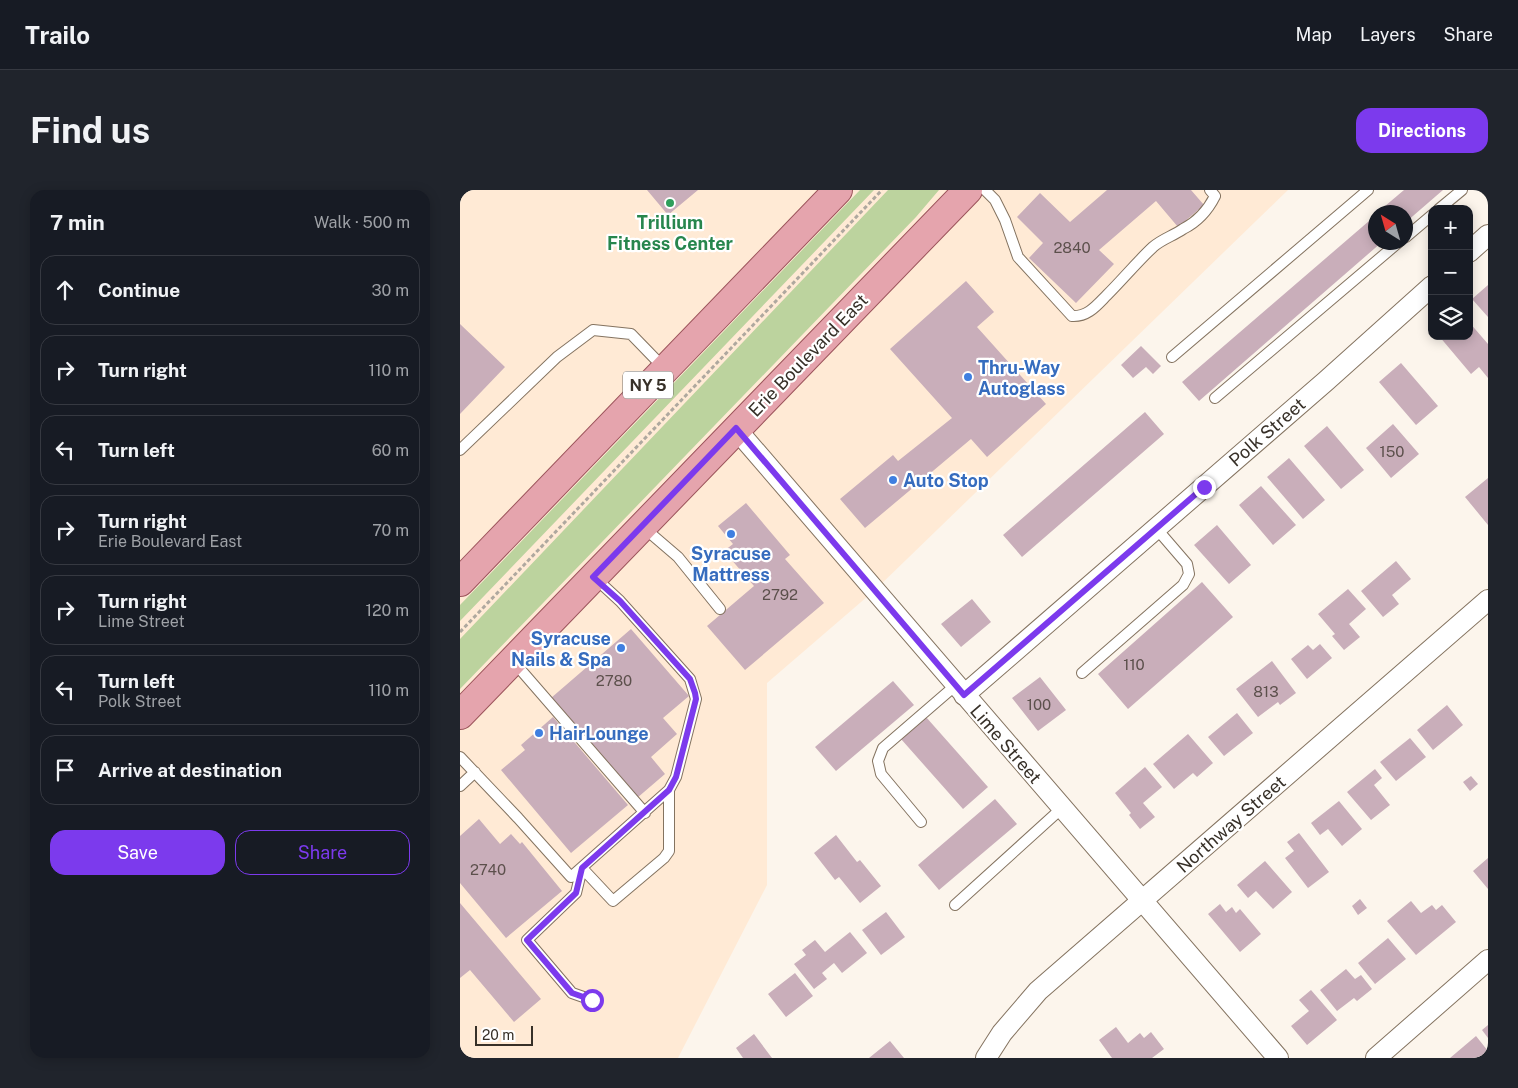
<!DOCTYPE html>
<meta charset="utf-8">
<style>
body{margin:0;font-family:"Public Sans",sans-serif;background:#20242c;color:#f1f3f6}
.controls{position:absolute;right:15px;top:15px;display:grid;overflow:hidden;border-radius:10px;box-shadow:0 2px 12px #0003}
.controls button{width:45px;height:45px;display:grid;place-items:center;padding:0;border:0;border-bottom:1px solid #363941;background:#171b24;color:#f1f3f6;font:25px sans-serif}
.compass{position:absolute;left:908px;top:15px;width:45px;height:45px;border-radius:50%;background:#171b24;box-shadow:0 2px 12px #0003;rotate:323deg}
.scale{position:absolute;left:15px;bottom:12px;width:58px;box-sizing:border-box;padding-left:5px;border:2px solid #373028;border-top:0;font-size:14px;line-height:18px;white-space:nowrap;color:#373028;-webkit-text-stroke:4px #fff;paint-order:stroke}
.stop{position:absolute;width:15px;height:15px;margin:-11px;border:4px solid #7c3aed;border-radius:50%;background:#fff}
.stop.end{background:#7c3aed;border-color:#fff;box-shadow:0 1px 5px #0008}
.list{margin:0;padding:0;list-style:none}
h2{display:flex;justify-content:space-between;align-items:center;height:65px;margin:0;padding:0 20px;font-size:21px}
h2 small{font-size:16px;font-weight:400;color:#9ea1a6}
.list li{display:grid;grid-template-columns:32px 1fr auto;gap:15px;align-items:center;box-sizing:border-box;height:70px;margin:0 10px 10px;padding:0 10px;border:1px solid #363941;border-radius:15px}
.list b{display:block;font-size:19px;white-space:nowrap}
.list p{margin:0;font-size:16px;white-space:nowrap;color:#9ea1a6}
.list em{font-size:16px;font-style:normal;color:#9ea1a6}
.actions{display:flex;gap:10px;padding:15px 20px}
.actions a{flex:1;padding:11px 0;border:1px solid #7c3aed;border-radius:15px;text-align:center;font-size:18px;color:#7c3aed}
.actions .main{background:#7c3aed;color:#fff}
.icon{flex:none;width:28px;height:28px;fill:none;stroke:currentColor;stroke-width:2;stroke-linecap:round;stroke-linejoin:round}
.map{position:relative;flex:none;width:1028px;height:868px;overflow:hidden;border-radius:15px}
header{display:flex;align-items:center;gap:30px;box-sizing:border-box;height:70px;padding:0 25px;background:#171b24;border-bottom:1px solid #363941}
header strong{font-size:24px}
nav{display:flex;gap:28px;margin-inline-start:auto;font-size:18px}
.intro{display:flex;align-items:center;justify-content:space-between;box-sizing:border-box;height:120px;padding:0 30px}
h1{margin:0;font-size:35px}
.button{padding:12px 22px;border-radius:15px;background:#7c3aed;color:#fff;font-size:18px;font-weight:700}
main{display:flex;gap:30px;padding:0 30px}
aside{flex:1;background:#171b24;border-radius:15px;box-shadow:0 2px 12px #0003}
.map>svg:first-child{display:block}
.built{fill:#ffead5}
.green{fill:#bcd39e}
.building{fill:#c9aeba}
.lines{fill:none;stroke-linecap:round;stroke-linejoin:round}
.service-casing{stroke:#847360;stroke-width:12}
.minor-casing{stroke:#847360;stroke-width:22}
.primary-casing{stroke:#9c545b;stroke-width:30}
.path{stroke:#afa89f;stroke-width:3;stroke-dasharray:4 2.5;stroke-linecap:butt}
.service{stroke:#fff;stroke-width:10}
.minor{stroke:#fff;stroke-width:20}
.primary{stroke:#e5a4ad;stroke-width:28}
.route{stroke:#7c3aed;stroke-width:6}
.leisure-dot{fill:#2e9e5b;stroke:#fff;stroke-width:2}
.shop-dot{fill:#3f7fe0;stroke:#fff;stroke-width:2}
.labels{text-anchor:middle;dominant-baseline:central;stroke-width:4.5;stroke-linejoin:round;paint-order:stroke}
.number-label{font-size:15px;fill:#5c504c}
.shield{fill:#fff;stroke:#736e68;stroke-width:1}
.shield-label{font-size:16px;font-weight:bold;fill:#373028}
.leisure-label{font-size:18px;font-weight:bold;fill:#27864d;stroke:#fff}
.street-label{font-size:18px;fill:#373028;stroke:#fff}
.shop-label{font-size:18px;font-weight:bold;fill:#366cbe;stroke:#fff;text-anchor:start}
</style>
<header>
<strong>Trailo</strong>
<nav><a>Map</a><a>Layers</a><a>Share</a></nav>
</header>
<div class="intro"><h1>Find us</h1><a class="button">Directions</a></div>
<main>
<aside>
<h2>7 min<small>Walk · 500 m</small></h2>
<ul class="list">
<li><svg class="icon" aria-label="ahead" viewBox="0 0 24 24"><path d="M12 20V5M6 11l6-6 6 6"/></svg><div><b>Continue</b></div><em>30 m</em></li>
<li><svg class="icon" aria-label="right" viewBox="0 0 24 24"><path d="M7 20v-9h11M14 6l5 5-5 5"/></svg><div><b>Turn right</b></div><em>110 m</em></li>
<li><svg class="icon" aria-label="left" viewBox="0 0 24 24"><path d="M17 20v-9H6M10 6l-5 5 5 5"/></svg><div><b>Turn left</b></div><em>60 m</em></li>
<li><svg class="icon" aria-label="right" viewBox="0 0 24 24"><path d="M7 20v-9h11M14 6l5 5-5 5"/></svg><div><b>Turn right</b><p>Erie Boulevard East</p></div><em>70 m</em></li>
<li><svg class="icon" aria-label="right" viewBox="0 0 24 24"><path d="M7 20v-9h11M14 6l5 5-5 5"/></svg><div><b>Turn right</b><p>Lime Street</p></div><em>120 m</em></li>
<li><svg class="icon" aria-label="left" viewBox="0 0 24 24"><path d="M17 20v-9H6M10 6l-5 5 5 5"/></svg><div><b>Turn left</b><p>Polk Street</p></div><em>110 m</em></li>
<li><svg class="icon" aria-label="arrive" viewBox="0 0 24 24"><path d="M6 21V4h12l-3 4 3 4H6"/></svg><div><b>Arrive at destination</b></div></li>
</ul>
<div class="actions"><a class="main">Save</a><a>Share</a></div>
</aside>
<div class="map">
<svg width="1028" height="868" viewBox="0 0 1028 868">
<rect width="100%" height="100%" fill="#fcf5ec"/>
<path class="built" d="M 0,0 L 828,0 L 415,400 L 307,493 L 307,695 L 218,868 L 0,868 Z"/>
<path class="green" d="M 400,0 L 414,0 L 0,431 L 0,415 Z
M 428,0 L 479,0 L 456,27 L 0,499 L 0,449 Z"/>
<path class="building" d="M 187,0 L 238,0 L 208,25 Z
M 647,0 L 731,0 L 744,15 L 718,37 L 696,11 L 639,60 L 654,74 L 616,113 L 569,68 L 583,53 L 557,27 L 580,3 L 610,32 Z
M 944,0 L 983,0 L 946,32 L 946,22 L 918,22 Z
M 916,25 L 916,52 L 922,52 L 739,211 L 722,192 Z
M 506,91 L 534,122 L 517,137 L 586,214 L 527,267 L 511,249 L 405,338 L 380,309 L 433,265 L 438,271 L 492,228 L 430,159 Z
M 1028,95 L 1028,127 L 1012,109 Z
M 1009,132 L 1028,154 L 1028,188 L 1019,177 L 1011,184 L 979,146 L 1009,146 Z
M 0,134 L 45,177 L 0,224 Z
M 681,156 L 701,176 L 693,184 L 686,177 L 673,188 L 661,175 Z
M 941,173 L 978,216 L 956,235 L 919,192 Z
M 685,222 L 704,244 L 562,367 L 543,345 Z
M 933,234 L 959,264 L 931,288 L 906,258 Z
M 867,236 L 904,280 L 881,299 L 844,256 Z
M 829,268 L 865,310 L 843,329 L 807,287 Z
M 1028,288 L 1028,335 L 1005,307 Z
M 801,296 L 836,335 L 813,355 L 779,315 Z
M 286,313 L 330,365 L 325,369 L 364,413 L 285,480 L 247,436 L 294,396 L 264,361 L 273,354 L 258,336 Z
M 757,335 L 791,375 L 769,394 L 734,355 Z
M 936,371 L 951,389 L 932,405 L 939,414 L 923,427 L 901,401 Z
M 742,392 L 773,427 L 668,519 L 638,484 Z
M 888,399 L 906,419 L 889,434 L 900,447 L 884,460 L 872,446 L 875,444 L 858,424 Z
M 512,409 L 531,432 L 501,457 L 481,434 Z
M 171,439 L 229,506 L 203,528 L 217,544 L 191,567 L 205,584 L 177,608 L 91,508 Z
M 860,454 L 872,468 L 847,489 L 831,469 L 848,455 L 853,460 Z
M 812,471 L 836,503 L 820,515 L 818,512 L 798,527 L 776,499 Z
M 580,487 L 606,520 L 578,541 L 552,508 Z
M 433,491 L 454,515 L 376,581 L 355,557 Z
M 987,515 L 1003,535 L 973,560 L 957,540 Z
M 777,523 L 793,543 L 764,566 L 748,547 Z
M 93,527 L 168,615 L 111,663 L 41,580 L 65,560 L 61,555 Z
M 466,527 L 528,597 L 503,619 L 441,549 Z
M 728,544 L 753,573 L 737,587 L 733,583 L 714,599 L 693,574 Z
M 950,548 L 966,567 L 936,591 L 920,572 Z
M 685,577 L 702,597 L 683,613 L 695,627 L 680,639 L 669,625 L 671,623 L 655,603 Z
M 915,579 L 922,588 L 914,595 L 930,615 L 911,630 L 887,602 Z
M 1011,586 L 1018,594 L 1010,601 L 1003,592 Z
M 535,609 L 557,634 L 479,700 L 458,675 Z
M 879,611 L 902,639 L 882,656 L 868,639 L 860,645 L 851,633 Z
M 19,629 L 40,654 L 51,644 L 60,654 L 62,652 L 102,701 L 46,748 L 0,693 L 0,646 Z
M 839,643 L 869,682 L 848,698 L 825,668 L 834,661 L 827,652 Z
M 376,645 L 397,672 L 400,670 L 421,696 L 400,713 L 379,687 L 375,690 L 354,663 Z
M 1028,668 L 1028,699 L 1013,681 Z
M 805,671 L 832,702 L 813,719 L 796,701 L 788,708 L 777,695 Z
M 900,709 L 907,718 L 898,725 L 892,716 Z
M 951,711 L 961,723 L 972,715 L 976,720 L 982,715 L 996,732 L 956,765 L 927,731 Z
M 0,713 L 81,809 L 54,832 L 10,780 L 0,788 Z
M 760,714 L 766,722 L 772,717 L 776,723 L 780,719 L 801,744 L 780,762 L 748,724 Z
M 426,722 L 445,747 L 421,765 L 402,740 Z
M 390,742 L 407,763 L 382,783 L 374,773 L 362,783 L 367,789 L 354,799 L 334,774 L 346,765 L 342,760 L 355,750 L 365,762 Z
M 928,748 L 946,769 L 915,794 L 898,773 Z
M 886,779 L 895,789 L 901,785 L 912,799 L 897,811 L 894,808 L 877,821 L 860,800 Z
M 335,783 L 353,806 L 326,827 L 308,804 Z
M 851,800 L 877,830 L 847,855 L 831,836 L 849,821 L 839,810 Z
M 1028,835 L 1028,848 L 1022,840 Z
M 656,837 L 668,853 L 680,843 L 684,848 L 691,842 L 704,859 L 692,868 L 652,868 L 639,850 Z
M 294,844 L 312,868 L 283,868 L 276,858 Z
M 1016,846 L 1028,861 L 1028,868 L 990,868 Z
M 430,851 L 444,868 L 409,868 Z"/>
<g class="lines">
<g class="service-casing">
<path id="service" d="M 525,0 L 535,10 L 545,30 L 558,67 L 612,126 C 628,127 637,115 647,105 C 663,89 677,72 693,57 C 702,49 713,46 723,39 C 737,32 748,20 755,6 L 750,0
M 979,19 L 1002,0
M 946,47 L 972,25
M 712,167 L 908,0
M 755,208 L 939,52
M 0,260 L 97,167 L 133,140 L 171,144 L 204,178
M 183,337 L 218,367 L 260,419
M 53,471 L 185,623
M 622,483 L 723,395 L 729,384 L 727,374 L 696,338
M 0,567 L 58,628 L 111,687 L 209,600 L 216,587 L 236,509 L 230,489 L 160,411 L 134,387
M 0,596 L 15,582
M 461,632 L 421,584 L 418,571 L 423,558 L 496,495
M 122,678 L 116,703 L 67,750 L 112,803 L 132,810
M 122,678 L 153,711 L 204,668 L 209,661 L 209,600
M 495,715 L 602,618"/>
</g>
<g class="minor-casing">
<path id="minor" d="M 1009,62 L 1028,45
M 276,239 L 818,868
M 504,505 L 866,191 L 972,96
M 526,868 L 542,843 L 578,801 L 1028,410
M 916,868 L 1028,770"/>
</g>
<g class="primary-casing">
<path id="primary" d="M 0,392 L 378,0
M 0,525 L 508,0"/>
</g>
<path class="path" d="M 0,442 L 422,0"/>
<use href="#service" class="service"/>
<use href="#minor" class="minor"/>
<use href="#primary" class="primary"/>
</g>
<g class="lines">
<path class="route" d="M 132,810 L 112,803 L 67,750 L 116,703 L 122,678 L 209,600 L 216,587 L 236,509 L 235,503 L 230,489 L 160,411 L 133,387 L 276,238 L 504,505 L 744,297"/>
</g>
<circle class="leisure-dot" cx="210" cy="13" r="5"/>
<g class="shop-dot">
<circle cx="508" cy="187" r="5"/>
<circle cx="433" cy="290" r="5"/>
<circle cx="271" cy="344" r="5"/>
<circle cx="161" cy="458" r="5"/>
<circle cx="79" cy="543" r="5"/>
</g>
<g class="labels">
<g class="number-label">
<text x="612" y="57">2840</text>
<text x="932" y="261">150</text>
<text x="320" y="404">2792</text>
<text x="674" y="474">110</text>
<text x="154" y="490">2780</text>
<text x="806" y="501">813</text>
<text x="579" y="514">100</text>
<text x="28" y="679">2740</text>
</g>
<rect class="shield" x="163" y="181.5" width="50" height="27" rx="4"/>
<g class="shield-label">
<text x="188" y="195">NY 5</text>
</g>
<g class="leisure-label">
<text x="210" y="32">Trillium<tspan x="210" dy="21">Fitness Center</tspan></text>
</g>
<g class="street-label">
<text transform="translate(348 165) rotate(-46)">Erie Boulevard East</text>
<text transform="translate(807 242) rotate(-41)">Polk Street</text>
<text transform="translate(546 554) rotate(49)">Lime Street</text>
<text transform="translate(771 634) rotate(-41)">Northway Street</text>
</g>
<g class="shop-label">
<text x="518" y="177">Thru-Way<tspan x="518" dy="21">Autoglass</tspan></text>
<text x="443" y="290">Auto Stop</text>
<text x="271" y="363" text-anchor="middle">Syracuse<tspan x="271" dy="21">Mattress</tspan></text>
<text x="151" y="448" text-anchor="end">Syracuse<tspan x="151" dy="21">Nails &amp; Spa</tspan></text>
<text x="89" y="543">HairLounge</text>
</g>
</g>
</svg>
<div class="controls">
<button>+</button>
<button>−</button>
<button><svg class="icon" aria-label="layers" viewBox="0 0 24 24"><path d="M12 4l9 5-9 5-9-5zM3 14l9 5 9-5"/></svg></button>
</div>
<svg class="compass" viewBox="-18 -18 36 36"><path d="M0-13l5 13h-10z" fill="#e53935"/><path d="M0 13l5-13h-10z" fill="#9ea1a6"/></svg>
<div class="scale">20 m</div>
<div class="stop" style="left:132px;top:810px"></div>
<div class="stop end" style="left:744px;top:297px"></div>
</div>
</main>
